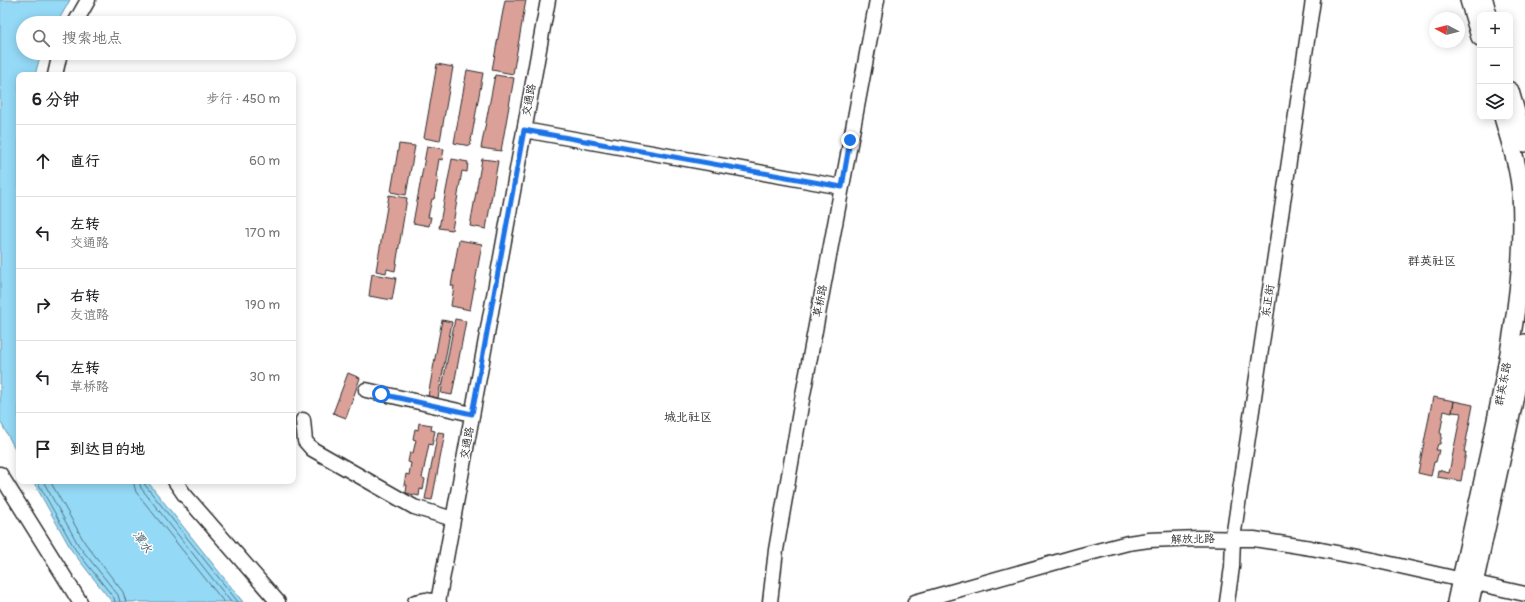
<!DOCTYPE html>
<html lang="zh">
<meta charset="utf-8">
<style>
body{margin:0;font-family:Pangolin,"LXGW WenKai TC",sans-serif;background:#f2f2f2;color:#202124}
.controls{position:absolute;right:12px;top:12px;display:grid;overflow:hidden;border-radius:8px;box-shadow:0 2px 10px #0003}
.controls button{width:36px;height:36px;display:grid;place-items:center;padding:0;border:0;border-bottom:1px solid #e0e0e0;background:#fff;color:#202124;font:20px sans-serif}
.compass{position:absolute;left:1429px;top:12px;width:36px;height:36px;border-radius:50%;background:#fff;box-shadow:0 2px 10px #0003;rotate:277deg}
.stop{position:absolute;width:12px;height:12px;margin:-9px;border:3px solid #1a73e8;border-radius:50%;background:#fff}
.stop.end{background:#1a73e8;border-color:#fff;box-shadow:0 1px 4px #0008}
.list{margin:0;padding:0;list-style:none}
h2{display:flex;justify-content:space-between;align-items:center;height:52px;margin:0;padding:0 16px;font-size:17px}
h2 small{font-size:13px;font-weight:400;color:#757577}
.list li{display:grid;grid-template-columns:26px 1fr auto;gap:12px;align-items:center;box-sizing:border-box;height:72px;padding:0 16px;border-top:1px solid #e0e0e0}
.list b{display:block;font-size:15px;white-space:nowrap}
.list p{margin:0;font-size:13px;white-space:nowrap;color:#757577}
.list em{font-size:13px;font-style:normal;color:#757577}
.icon{flex:none;width:22px;height:22px;fill:none;stroke:currentColor;stroke-width:2;stroke-linecap:round;stroke-linejoin:round}
.map{position:relative;flex:none;width:1525px;height:602px;overflow:hidden}
.search{position:absolute;background:#fff;box-shadow:0 2px 10px #0003;left:16px;top:16px;width:280px;height:44px;display:flex;align-items:center;gap:10px;box-sizing:border-box;padding:0 14px;border-radius:22px;color:#757577;font-size:15px}
.panel{position:absolute;background:#fff;box-shadow:0 2px 10px #0003;left:16px;top:72px;width:280px;height:412px;border-radius:8px}
.map>svg:first-child{display:block}
.water{fill:#94d9f6;stroke:#6a93a5}
.lines{fill:none;stroke-linecap:round;stroke-linejoin:round}
.shore{stroke:#55717c;stroke-width:1}
.building{fill:#dba199;stroke:#2b2b2b}
.minor-casing{stroke:#2b2b2b;stroke-width:17}
.major-casing{stroke:#2b2b2b;stroke-width:20}
.minor{stroke:#fff;stroke-width:14}
.major{stroke:#fff;stroke-width:17}
.route{stroke:#1a73e8;stroke-width:5}
.labels{text-anchor:middle;dominant-baseline:central;stroke-width:3;stroke-linejoin:round;paint-order:stroke}
.street-label{font-size:11px;fill:#2b2b2b;stroke:#fff}
.neighbourhood-label{font-size:12px;fill:#2b2b2b;stroke:#fff}
.water-label{font-size:12px;font-style:italic;fill:#4a5f68;stroke:#fff}
</style>
<div class="map">
<svg width="1525" height="602" viewBox="0 0 1525 602">
<rect width="100%" height="100%" fill="#fff"/>
<filter id="ink" filterUnits="userSpaceOnUse"><feTurbulence type="fractalNoise" baseFrequency=".025" numOctaves="2"/><feDisplacementMap in="SourceGraphic" scale="8" xChannelSelector="R" yChannelSelector="G"/><feConvolveMatrix kernelMatrix="1 2 1 2 8 2 1 2 1" color-interpolation-filters="sRGB"/></filter>
<g filter="url(#ink)">
<path class="water" d="M 0,0 L 70,0 L 57,23 L 23,23 L 23,53 L 41,53 L 35,75 L 19,75 L 19,456 L 0,421 Z
M 33,481 L 147,481 L 243,602 L 112,602 L 72,551 Z"/>
<g class="lines">
<path class="shore" d="M 37,481 L 75,549 L 114,598 L 115,602
M 43,481 L 79,546 L 118,595 L 120,602
M 50,481 L 85,543 L 123,592 L 126,602
M 133,481 L 136,492 L 224,602
M 139,481 L 141,488 L 231,602
M 144,481 L 145,485 L 238,602"/>
</g>
<path class="building" d="M 505,0 L 526,0 L 513,74 L 492,70 Z
M 437,64 L 453,67 L 440,141 L 424,138 Z
M 467,70 L 483,73 L 470,146 L 454,143 Z
M 495,75 L 514,78 L 501,151 L 481,148 Z
M 399,144 L 415,146 L 406,195 L 391,192 Z
M 427,146 L 444,149 L 442,160 L 439,159 L 436,177 L 438,178 L 434,199 L 432,199 L 428,217 L 431,217 L 429,226 L 413,223 Z
M 452,159 L 468,162 L 467,172 L 462,171 L 452,230 L 439,228 Z
M 482,159 L 498,161 L 486,229 L 470,226 Z
M 389,195 L 407,198 L 395,271 L 387,269 L 386,273 L 376,271 Z
M 459,240 L 482,244 L 470,310 L 451,306 L 454,286 L 451,286 Z
M 372,274 L 396,278 L 392,300 L 369,296 Z
M 455,319 L 466,321 L 452,395 L 441,393 Z
M 442,320 L 452,322 L 438,398 L 428,396 Z
M 348,373 L 360,378 L 346,418 L 333,413 Z
M 1433,397 L 1454,401 L 1452,413 L 1444,411 L 1440,433 L 1442,434 L 1440,444 L 1438,444 L 1436,450 L 1439,450 L 1436,462 L 1434,462 L 1431,476 L 1418,473 Z
M 1454,401 L 1473,405 L 1464,452 L 1466,452 L 1461,481 L 1437,477 L 1438,470 L 1449,473 L 1461,413 L 1452,412 Z
M 419,423 L 432,425 L 431,430 L 435,431 L 432,445 L 429,444 L 422,478 L 425,479 L 423,490 L 420,489 L 419,496 L 406,493 L 407,485 L 404,485 L 406,474 L 409,475 L 411,463 L 408,462 L 410,452 L 413,453 L 416,440 L 413,439 L 415,429 L 418,430 Z
M 438,432 L 445,433 L 432,500 L 425,499 Z"/>
<g class="lines">
<g class="minor-casing">
<path id="minor" d="M 75,23 L 88,0
M 55,75 L 60,53
M 524,130 L 842,187
M 366,390 L 472,414
M 303,420 L 305,441 L 312,449 L 414,507 L 453,519
M 0,474 L 80,602
M 175,481 L 184,494 L 278,602
M 415,602 L 425,600 L 439,602
M 438,602 L 548,0
M 770,602 L 776,550 L 802,400 L 877,0
M 915,602 L 1078,556 L 1128,543 L 1149,540 L 1198,538 L 1254,539 L 1311,548 L 1373,560 L 1525,594
M 1227,602 L 1232,567 L 1233,538 L 1313,0"/>
</g>
<g class="major-casing">
<path id="major" d="M 1469,0 L 1480,37
M 1484,0 L 1488,15
M 1510,91 L 1525,143
M 1456,602 C 1472,528 1490,454 1504,380 C 1516,318 1525,257 1521,194 C 1519,167 1510,142 1503,117
M 1470,602 L 1513,406 L 1525,343"/>
</g>
<use href="#minor" class="minor"/>
<use href="#major" class="major"/>
</g>
</g>
<g class="lines" filter="url(#ink)">
<path class="route" d="M 381,394 L 472,414 L 524,130 L 842,187 L 850,140"/>
</g>
<g class="labels">
<g class="street-label">
<text transform="translate(529 100) rotate(-80)">交通路</text>
<text transform="translate(820 301) rotate(-79)">草桥路</text>
<text transform="translate(1268 301) rotate(-81)">东正街</text>
<text transform="translate(1503 384) rotate(-79)">群英东路</text>
<text transform="translate(467 443) rotate(-80)">交通路</text>
<text transform="translate(1193 539) rotate(-1)">解放北路</text>
</g>
<g class="neighbourhood-label">
<text x="1432" y="261">群英社区</text>
<text x="688" y="417">城北社区</text>
</g>
<g class="water-label">
<text transform="translate(142 542) rotate(56)">潭水</text>
</g>
</g>
</svg>
<div class="controls">
<button>+</button>
<button>−</button>
<button><svg class="icon" aria-label="layers" viewBox="0 0 24 24"><path d="M12 4l9 5-9 5-9-5zM3 14l9 5 9-5"/></svg></button>
</div>
<svg class="compass" viewBox="-18 -18 36 36"><path d="M0-13l5 13h-10z" fill="#e53935"/><path d="M0 13l5-13h-10z" fill="#757577"/></svg>
<div class="stop" style="left:381px;top:394px"></div>
<div class="stop end" style="left:850px;top:140px"></div>
<div class="search"><svg class="icon" aria-label="search" viewBox="0 0 24 24"><circle cx="10" cy="10" r="6"/><path d="M15 15l6 6"/></svg>搜索地点</div>
<section class="panel">
<h2>6 分钟<small>步行 · 450 m</small></h2>
<ul class="list">
<li><svg class="icon" aria-label="ahead" viewBox="0 0 24 24"><path d="M12 20V5M6 11l6-6 6 6"/></svg><div><b>直行</b></div><em>60 m</em></li>
<li><svg class="icon" aria-label="left" viewBox="0 0 24 24"><path d="M17 20v-9H6M10 6l-5 5 5 5"/></svg><div><b>左转</b><p>交通路</p></div><em>170 m</em></li>
<li><svg class="icon" aria-label="right" viewBox="0 0 24 24"><path d="M7 20v-9h11M14 6l5 5-5 5"/></svg><div><b>右转</b><p>友谊路</p></div><em>190 m</em></li>
<li><svg class="icon" aria-label="left" viewBox="0 0 24 24"><path d="M17 20v-9H6M10 6l-5 5 5 5"/></svg><div><b>左转</b><p>草桥路</p></div><em>30 m</em></li>
<li><svg class="icon" aria-label="arrive" viewBox="0 0 24 24"><path d="M6 21V4h12l-3 4 3 4H6"/></svg><div><b>到达目的地</b></div></li>
</ul>
</section>
</div>
